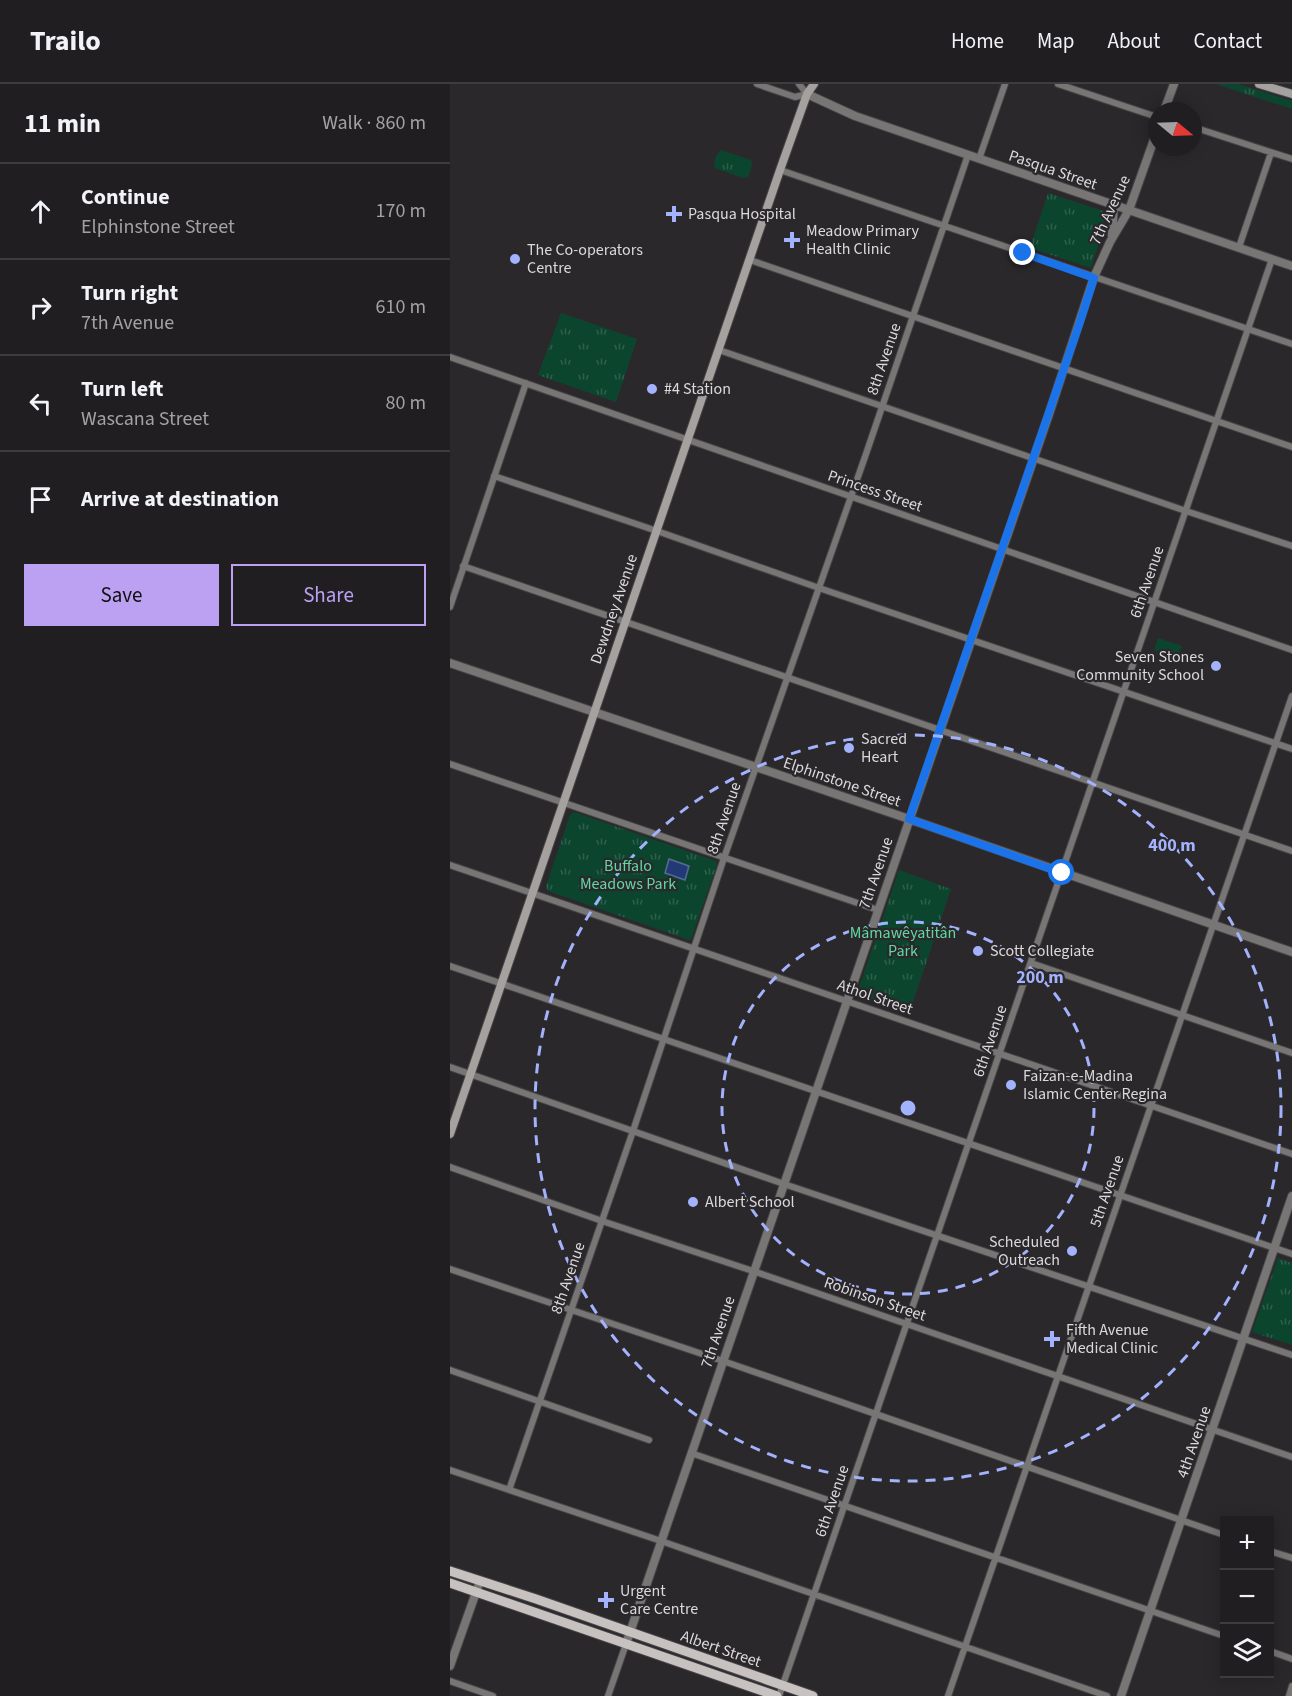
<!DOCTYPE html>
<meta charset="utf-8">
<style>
body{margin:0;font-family:"Source Sans 3",sans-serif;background:#28272a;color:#f1f3f6}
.controls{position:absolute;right:18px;bottom:18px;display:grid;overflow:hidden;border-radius:0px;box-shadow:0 3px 15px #0003}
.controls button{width:54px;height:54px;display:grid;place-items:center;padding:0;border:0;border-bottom:2px solid #3d3c3f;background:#201e21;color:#f1f3f6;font:30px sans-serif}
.compass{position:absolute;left:698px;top:18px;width:54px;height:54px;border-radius:50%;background:#201e21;box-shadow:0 3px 15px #0003;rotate:109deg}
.stop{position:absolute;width:18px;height:18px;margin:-14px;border:4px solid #1a73e8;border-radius:50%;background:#fff}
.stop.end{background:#1a73e8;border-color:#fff;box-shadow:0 2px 6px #0008}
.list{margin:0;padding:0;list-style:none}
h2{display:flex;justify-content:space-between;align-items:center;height:78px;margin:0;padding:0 24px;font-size:26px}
h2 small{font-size:20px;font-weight:400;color:#a2a2a5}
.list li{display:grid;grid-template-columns:39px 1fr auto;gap:18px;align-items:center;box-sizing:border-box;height:96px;padding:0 24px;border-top:2px solid #3d3c3f}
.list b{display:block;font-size:22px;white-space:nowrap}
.list p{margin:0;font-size:20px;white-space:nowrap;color:#a2a2a5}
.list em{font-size:20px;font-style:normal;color:#a2a2a5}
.actions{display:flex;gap:12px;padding:18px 24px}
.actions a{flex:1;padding:14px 0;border:2px solid #bca0f2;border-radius:0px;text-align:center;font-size:21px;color:#bca0f2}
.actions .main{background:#bca0f2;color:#111}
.icon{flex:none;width:33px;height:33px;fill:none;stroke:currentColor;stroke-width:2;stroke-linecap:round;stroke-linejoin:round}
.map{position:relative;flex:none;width:842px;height:1612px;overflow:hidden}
header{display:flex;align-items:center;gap:36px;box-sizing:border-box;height:84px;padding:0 30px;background:#201e21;border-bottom:2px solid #3d3c3f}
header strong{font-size:28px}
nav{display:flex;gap:33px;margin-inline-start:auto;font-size:21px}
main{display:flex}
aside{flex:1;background:#201e21}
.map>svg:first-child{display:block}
.grass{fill:url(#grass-tufts)}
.pitch{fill:#0c452e}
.water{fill:url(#water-ripples);stroke:#596a94;stroke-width:1.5}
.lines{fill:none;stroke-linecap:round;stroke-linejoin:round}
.minor-casing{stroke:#474448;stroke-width:8}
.tertiary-casing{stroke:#474448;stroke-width:10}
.secondary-casing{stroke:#474448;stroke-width:10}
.primary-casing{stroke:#474448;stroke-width:11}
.minor{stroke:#787675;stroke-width:6}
.tertiary{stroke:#787675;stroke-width:8}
.secondary{stroke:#a5a19f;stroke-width:8}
.primary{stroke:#c7c2c0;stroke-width:9}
.route{stroke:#1a73e8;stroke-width:8}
.ring{fill:none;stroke:#a2b2fd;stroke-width:3;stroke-dasharray:10 8}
.poi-dot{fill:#a2b2fd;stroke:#2b282c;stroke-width:2}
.labels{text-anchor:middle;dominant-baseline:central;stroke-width:4.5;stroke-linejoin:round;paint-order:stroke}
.street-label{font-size:16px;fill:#dbd9dc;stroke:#2b282c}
.poi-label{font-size:16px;fill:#dbd9dc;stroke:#2b282c;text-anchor:start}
.park-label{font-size:16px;fill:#5fd9a1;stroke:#2b282c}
.centre{fill:#a2b2fd;stroke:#2b282c;stroke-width:3}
.ring-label{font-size:18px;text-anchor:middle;font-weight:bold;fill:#a2b2fd;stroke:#2b282c;stroke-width:4.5;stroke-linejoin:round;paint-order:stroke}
</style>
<header>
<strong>Trailo</strong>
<nav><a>Home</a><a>Map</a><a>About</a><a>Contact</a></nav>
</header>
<main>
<aside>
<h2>11 min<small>Walk · 860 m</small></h2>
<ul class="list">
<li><svg class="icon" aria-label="ahead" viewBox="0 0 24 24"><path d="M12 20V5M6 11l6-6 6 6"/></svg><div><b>Continue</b><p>Elphinstone Street</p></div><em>170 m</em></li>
<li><svg class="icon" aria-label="right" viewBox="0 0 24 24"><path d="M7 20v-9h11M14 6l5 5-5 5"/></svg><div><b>Turn right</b><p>7th Avenue</p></div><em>610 m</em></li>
<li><svg class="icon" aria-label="left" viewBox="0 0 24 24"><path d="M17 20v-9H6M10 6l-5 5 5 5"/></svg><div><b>Turn left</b><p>Wascana Street</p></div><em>80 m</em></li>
<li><svg class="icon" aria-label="arrive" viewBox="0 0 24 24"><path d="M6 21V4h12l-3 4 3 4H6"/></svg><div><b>Arrive at destination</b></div></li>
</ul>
<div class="actions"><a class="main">Save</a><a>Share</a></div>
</aside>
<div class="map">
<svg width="842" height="1612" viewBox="0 0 842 1612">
<defs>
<pattern id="grass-tufts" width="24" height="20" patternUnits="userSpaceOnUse" patternTransform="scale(1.5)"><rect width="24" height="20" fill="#0c452e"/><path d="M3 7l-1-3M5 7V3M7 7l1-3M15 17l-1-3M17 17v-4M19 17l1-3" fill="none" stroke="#2f5f4c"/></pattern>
<pattern id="water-ripples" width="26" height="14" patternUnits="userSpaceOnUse" patternTransform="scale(1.5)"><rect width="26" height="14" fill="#213a75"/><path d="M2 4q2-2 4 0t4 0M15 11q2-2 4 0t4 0" fill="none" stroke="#415688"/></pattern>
</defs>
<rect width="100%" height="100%" fill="#2b282c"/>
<path class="grass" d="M 766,0 L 788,0 L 842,17 L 842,25 Z
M 271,66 L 301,76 L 302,81 L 298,93 L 293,94 L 265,84 C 263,79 266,70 271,66 Z
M 598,109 L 659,129 L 641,184 L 580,164 Z
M 111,229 L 187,255 L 166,318 L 88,291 Z
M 124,728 L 266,777 L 267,781 L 241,855 L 239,856 L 98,807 L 96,802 L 120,731 Z
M 449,786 L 501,805 L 459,930 L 406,912 Z
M 828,1174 L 842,1179 L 842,1261 L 802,1248 Z"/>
<path class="pitch" d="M 708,554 L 732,562 L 727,574 L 704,566 Z"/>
<path class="water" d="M 219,775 L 239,782 L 235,796 L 215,789 Z"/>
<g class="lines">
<g class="minor-casing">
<path id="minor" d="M 307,0 L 345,13 L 357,10 L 349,0
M 608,0 L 707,33
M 743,43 L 842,75
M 529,75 L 555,0
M 330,86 L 842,260
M 789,163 L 821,69
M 300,176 L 842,363
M 269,266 L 736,427 L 842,462
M 0,273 L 842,566
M 44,392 L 207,447 L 369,504 L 842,665
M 13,482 L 842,767
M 0,523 L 76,299
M 0,680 L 428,826
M 0,781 L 842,1070
M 581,879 L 842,969
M 0,882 L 842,1170
M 0,983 L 334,1100 L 842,1271
M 0,1083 L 152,1137 L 303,1187 L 842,1373
M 0,1185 L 273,1277 L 774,1451
M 0,1286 L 199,1356
M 241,1369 L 774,1552
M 0,1386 L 211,1457 L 657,1612
M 59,1406 L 183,1047 L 274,774 L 416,370 L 518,71
M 820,1467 L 842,1474
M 820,1567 L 842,1575
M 0,1597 L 43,1612
M 158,1612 L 176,1560
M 329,1612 L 822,175
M 498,1612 L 842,612
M 839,1612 L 842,1602"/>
</g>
<g class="tertiary-casing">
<path id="tertiary" d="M 357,10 L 405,32 L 842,182
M 714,27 L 724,0
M 662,152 L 664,121
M 0,579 L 459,735 L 842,868
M 176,1560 L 599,330 L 644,193 L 660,158 L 679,126 L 707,47
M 0,1582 L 30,1497
M 671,1612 L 842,1112"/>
</g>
<g class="secondary-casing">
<path id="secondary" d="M 809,0 L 842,10
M 0,1050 L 330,86 L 357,10 L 364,0"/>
</g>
<g class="primary-casing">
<path id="primary" d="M 0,1487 L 86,1515 L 363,1612
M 0,1499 L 327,1612"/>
</g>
<use href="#minor" class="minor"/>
<use href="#tertiary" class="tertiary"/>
<use href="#secondary" class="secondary"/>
<use href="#primary" class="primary"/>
</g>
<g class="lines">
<path class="route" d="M 573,169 L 644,194 L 630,238 L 459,735 L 612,789"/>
</g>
<g class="ring">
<circle cx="458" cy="1024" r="186"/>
<circle cx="458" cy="1024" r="373"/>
</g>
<g class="poi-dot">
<path d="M221 121h6v6h6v6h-6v6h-6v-6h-6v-6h6z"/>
<path d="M339 147h6v6h6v6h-6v6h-6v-6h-6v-6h6z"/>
<circle cx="65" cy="175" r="6"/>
<circle cx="202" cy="305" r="6"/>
<circle cx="766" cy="582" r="6"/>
<circle cx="399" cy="664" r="6"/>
<circle cx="528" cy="867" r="6"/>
<circle cx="561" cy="1001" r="6"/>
<circle cx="243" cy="1118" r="6"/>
<circle cx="622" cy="1167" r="6"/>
<path d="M599 1246h6v6h6v6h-6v6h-6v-6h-6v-6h6z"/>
<path d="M153 1507h6v6h6v6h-6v6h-6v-6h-6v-6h6z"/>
</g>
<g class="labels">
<g class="street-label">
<text transform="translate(603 86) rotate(19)">Pasqua Street</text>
<text transform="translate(660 126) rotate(-65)">7th Avenue</text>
<text transform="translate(434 275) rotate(-71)">8th Avenue</text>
<text transform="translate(425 407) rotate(19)">Princess Street</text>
<text transform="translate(697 498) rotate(-71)">6th Avenue</text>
<text transform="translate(164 525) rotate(-71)">Dewdney Avenue</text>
<text transform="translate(392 698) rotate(19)">Elphinstone Street</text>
<text transform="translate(274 734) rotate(-71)">8th Avenue</text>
<text transform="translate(426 789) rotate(-71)">7th Avenue</text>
<text transform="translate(425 913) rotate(19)">Athol Street</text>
<text transform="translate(540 957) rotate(-71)">6th Avenue</text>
<text transform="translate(657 1107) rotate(-71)">5th Avenue</text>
<text transform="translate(118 1194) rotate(-71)">8th Avenue</text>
<text transform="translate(425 1215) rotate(19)">Robinson Street</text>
<text transform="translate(268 1248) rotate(-71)">7th Avenue</text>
<text transform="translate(744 1358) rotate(-71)">4th Avenue</text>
<text transform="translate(382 1417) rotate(-71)">6th Avenue</text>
<text transform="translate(271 1565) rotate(19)">Albert Street</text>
</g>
<g class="poi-label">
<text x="238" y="130">Pasqua Hospital</text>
<text x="356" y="147">Meadow Primary<tspan x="356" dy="18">Health Clinic</tspan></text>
<text x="77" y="166">The Co-operators<tspan x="77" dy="18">Centre</tspan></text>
<text x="214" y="305">#4 Station</text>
<text x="754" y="573" text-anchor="end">Seven Stones<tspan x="754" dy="18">Community School</tspan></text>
<text x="411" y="655">Sacred<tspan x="411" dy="18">Heart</tspan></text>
<text x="540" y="867">Scott Collegiate</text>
<text x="573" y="992">Faizan-e-Madina<tspan x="573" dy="18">Islamic Center Regina</tspan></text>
<text x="255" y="1118">Albert School</text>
<text x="610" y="1158" text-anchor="end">Scheduled<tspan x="610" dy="18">Outreach</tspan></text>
<text x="616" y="1246">Fifth Avenue<tspan x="616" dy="18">Medical Clinic</tspan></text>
<text x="170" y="1507">Urgent<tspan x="170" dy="18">Care Centre</tspan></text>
</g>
<g class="park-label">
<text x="178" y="782">Buffalo<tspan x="178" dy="18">Meadows Park</tspan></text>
<text x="453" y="849">Mâmawêyatitân<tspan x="453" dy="18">Park</tspan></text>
</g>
</g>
<circle cx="458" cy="1024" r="9" class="centre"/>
<g class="ring-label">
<text x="722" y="767">400 m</text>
<text x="590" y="899">200 m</text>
</g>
</svg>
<div class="controls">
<button>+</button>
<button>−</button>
<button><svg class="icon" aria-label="layers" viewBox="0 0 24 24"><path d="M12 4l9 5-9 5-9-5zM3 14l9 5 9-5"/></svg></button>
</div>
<svg class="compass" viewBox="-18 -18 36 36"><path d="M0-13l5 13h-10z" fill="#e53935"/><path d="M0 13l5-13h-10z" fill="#a2a2a5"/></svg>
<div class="stop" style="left:612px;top:789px"></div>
<div class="stop end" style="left:573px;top:169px"></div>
</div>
</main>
